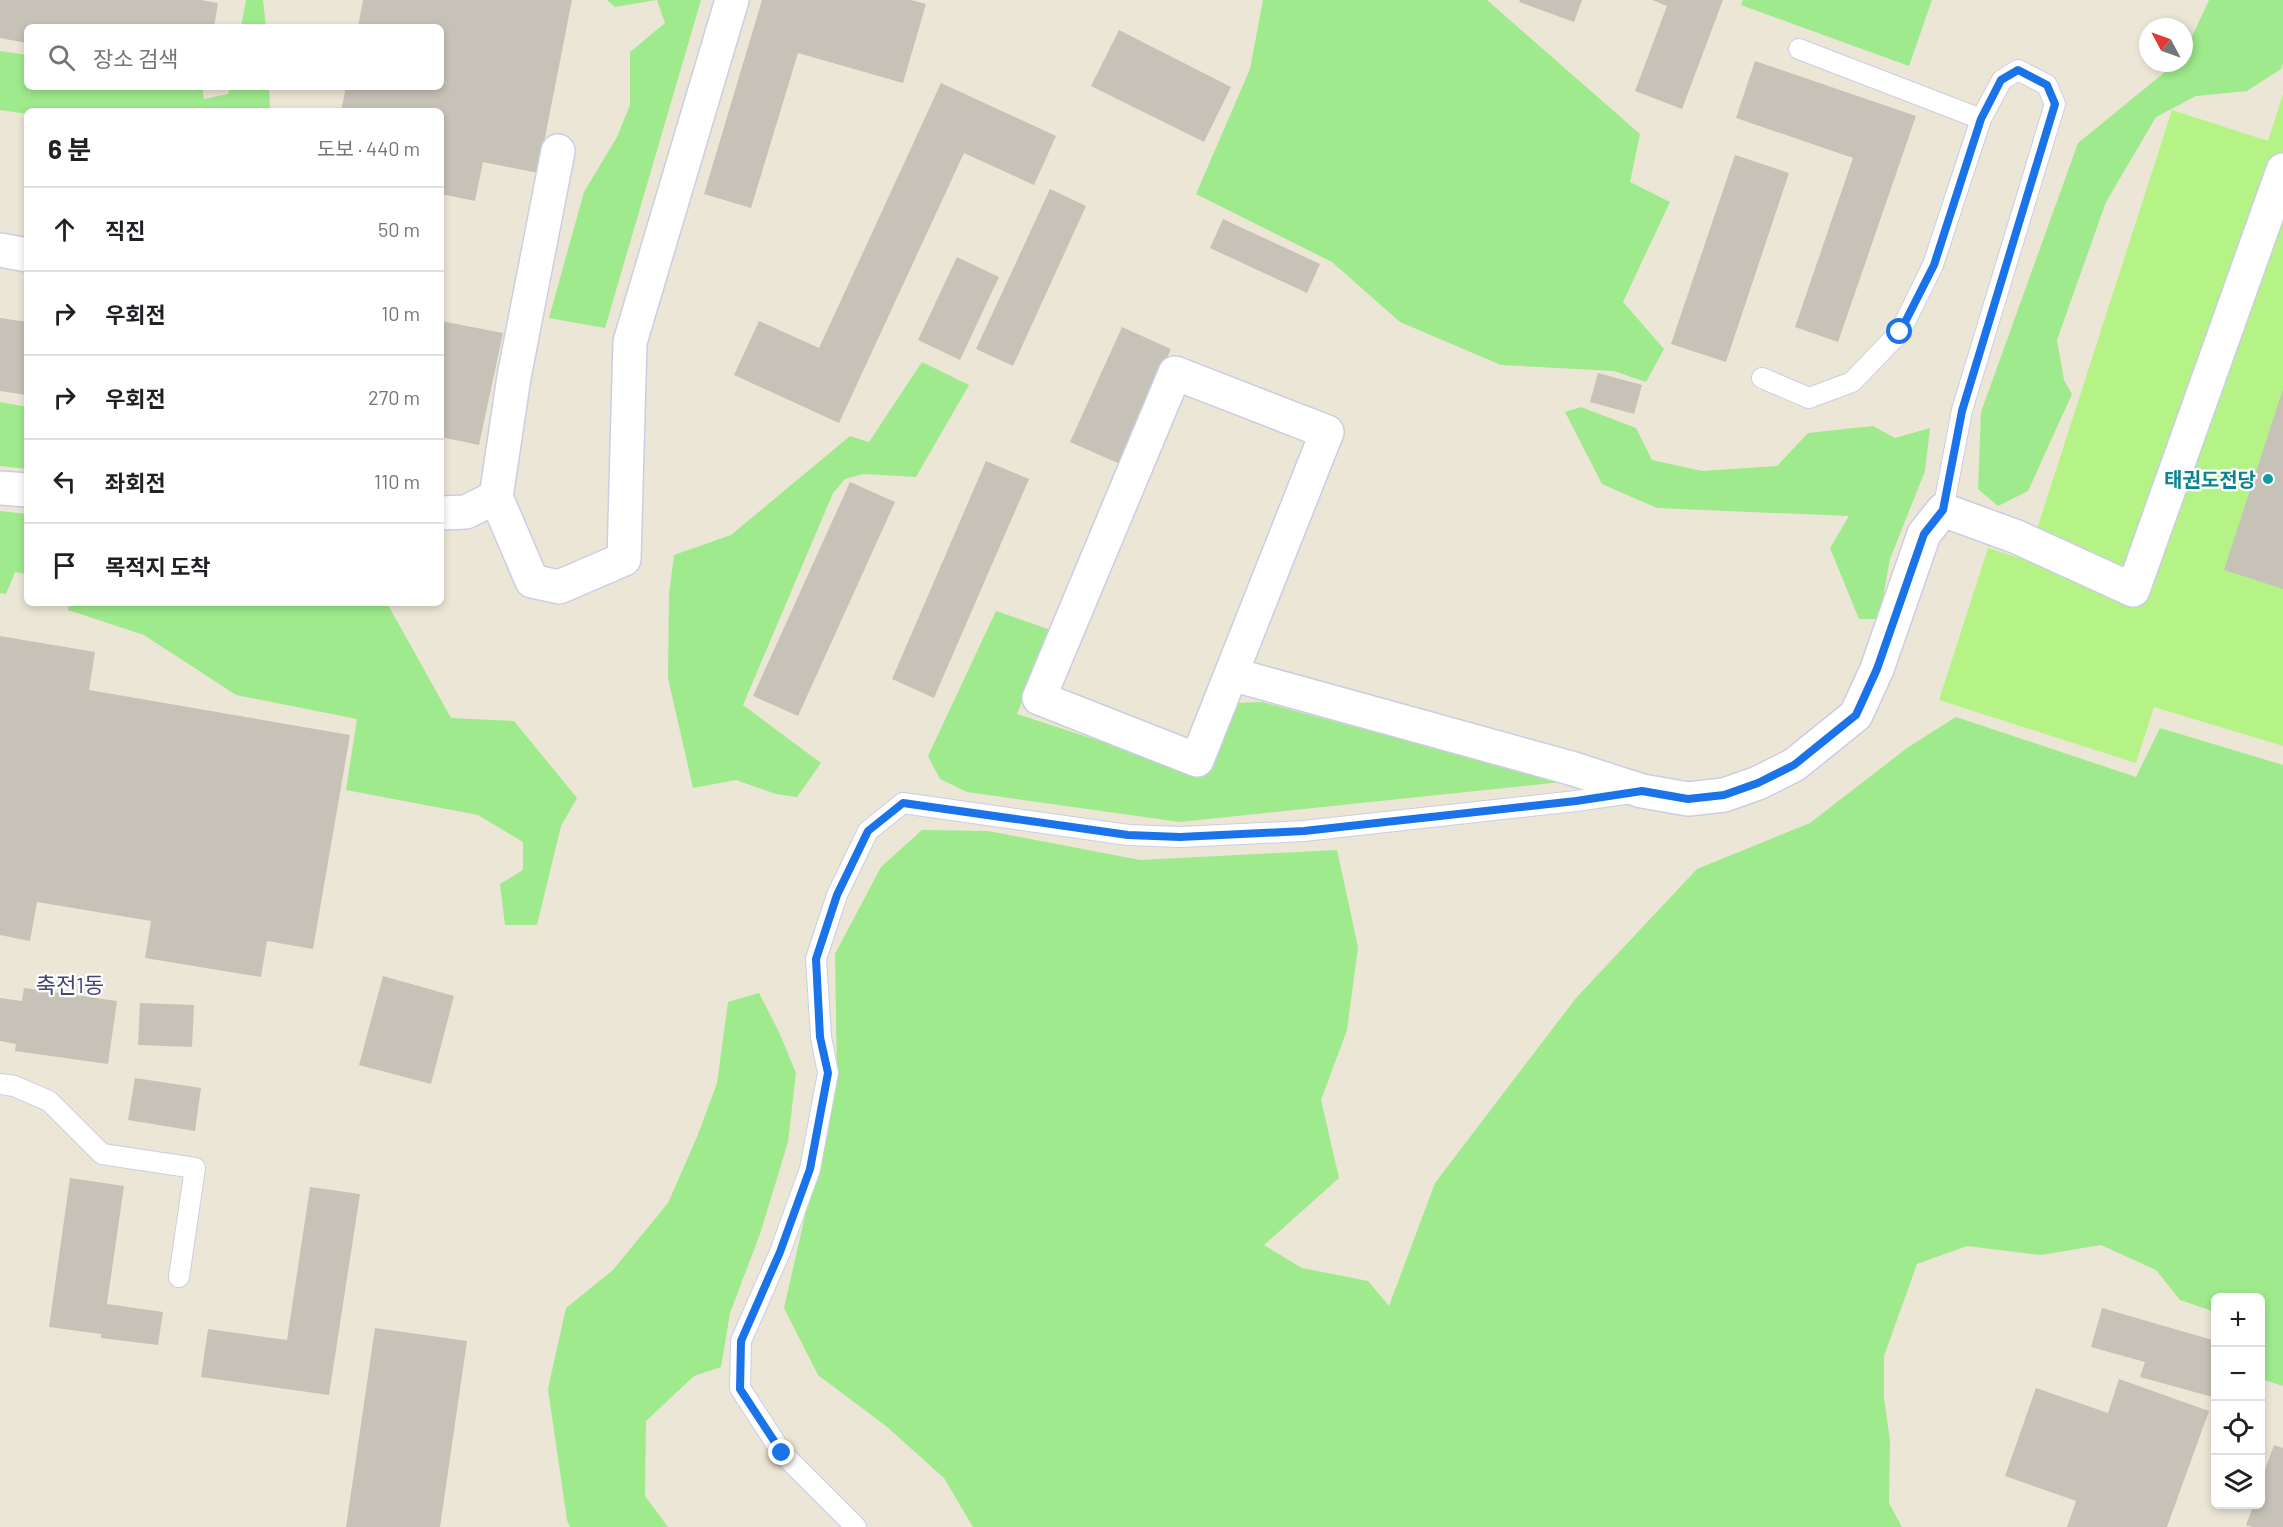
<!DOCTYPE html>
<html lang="ko">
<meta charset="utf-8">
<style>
body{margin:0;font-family:Barlow,"Noto Sans KR",sans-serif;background:#f2f2f2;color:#202124}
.controls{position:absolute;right:18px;bottom:18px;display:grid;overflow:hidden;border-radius:9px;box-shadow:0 3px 9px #0003}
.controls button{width:54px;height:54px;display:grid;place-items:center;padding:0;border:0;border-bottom:2px solid #e0e0e0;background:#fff;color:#202124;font:30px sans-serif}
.compass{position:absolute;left:2139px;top:18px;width:54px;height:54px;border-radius:50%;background:#fff;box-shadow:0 3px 9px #0003;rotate:311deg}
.stop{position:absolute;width:18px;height:18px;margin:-14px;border:4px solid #1a73e8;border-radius:50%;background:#fff}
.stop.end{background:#1a73e8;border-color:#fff;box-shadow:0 2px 6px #0008}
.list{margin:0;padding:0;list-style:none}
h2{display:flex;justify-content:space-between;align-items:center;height:78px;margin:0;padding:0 24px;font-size:26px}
h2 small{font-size:20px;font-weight:400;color:#757577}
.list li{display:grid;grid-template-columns:39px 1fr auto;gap:18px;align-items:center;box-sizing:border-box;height:84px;padding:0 24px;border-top:2px solid #e0e0e0}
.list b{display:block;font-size:22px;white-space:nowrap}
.list em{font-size:20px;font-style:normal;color:#757577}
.icon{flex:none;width:33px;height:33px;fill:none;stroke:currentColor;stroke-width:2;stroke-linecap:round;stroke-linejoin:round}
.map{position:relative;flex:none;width:2283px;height:1527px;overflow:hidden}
.search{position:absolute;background:#fff;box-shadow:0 3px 9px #0003;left:24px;top:24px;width:420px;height:66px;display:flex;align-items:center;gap:15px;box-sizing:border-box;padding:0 21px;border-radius:9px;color:#757577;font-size:22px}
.panel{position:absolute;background:#fff;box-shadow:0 3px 9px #0003;left:24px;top:108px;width:420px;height:498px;border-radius:9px}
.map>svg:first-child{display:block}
.green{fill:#9eea8c}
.pitch{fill:#b5f386}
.building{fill:#c7c2b7}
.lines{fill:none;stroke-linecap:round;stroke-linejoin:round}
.lane-casing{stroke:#cccde3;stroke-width:22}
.street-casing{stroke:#cccde3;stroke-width:36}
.lane{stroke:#fff;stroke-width:20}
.street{stroke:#fff;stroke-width:33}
.route{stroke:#1a73e8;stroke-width:8}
.culture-dot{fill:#0f9aa8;stroke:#fff;stroke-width:2}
.labels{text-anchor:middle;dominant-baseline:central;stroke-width:4.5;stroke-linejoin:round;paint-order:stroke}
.culture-label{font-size:20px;font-weight:bold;fill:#0d838f;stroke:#fff;text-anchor:end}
.quarter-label{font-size:22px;fill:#43457c;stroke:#fff}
</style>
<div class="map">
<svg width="2283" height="1527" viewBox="0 0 2283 1527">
<rect width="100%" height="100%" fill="#ece6d6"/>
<path class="green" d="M 246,0 L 263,0 L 266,27 L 241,27 Z
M 607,0 L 701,0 L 605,328 L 549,318 L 584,192 L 617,137 L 630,105 L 630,52 L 665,23 L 657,0 L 615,7 Z
M 1263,0 L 1487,0 L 1640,134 L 1630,182 L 1670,202 L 1623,302 L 1664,349 L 1646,382 L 1614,371 L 1501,365 L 1400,322 L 1332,262 L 1196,194 L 1250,69 Z
M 1743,0 L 1932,0 L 1909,66 L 1741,5 Z
M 2209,0 L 2283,0 L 2283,63 L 2281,69 L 2247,91 L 2196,96 L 2156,117 L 2106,202 L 2057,340 L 2064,380 L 2072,394 L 2028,491 L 1998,506 L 1978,489 L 1981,412 L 2078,143 L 2176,63 L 2184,63 L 2184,54 Z
M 0,51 L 27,55 L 27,87 L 202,87 L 204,99 L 228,94 L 230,87 L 269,87 L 270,111 L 27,111 L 27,114 L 0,110 Z
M 922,362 L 969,385 L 916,477 L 863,474 L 845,479 L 833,493 L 743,705 L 821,763 L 797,797 L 776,794 L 736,780 L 693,788 L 668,678 L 669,594 L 674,555 L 731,535 L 850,436 L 869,442 Z
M 0,402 L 27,407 L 27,469 L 0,466 Z
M 1581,407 L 1636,428 L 1652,460 L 1702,471 L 1777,466 L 1808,433 L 1873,426 L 1895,438 L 1930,428 L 1925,471 L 1890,559 L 1879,619 L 1859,619 L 1830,548 L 1849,516 L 1657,508 L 1602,484 L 1565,412 Z
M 0,511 L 27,514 L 27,574 L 15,572 L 6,594 L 0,593 Z
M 69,603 L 387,603 L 451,718 L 514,721 L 577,798 L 561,826 L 537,925 L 505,925 L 500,884 L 523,870 L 523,842 L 478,815 L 346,790 L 357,719 L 236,695 L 144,635 L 68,610 Z
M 996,611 L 1051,630 L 1017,714 L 1201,774 L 1235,703 L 1262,702 L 1561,782 L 1180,822 L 967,792 L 940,779 L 928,756 Z
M 1956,717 L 2136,777 L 2160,728 L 2283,765 L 2283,1386 L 2261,1379 L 2260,1298 L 2216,1298 L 2215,1312 L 2180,1300 L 2156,1270 L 2101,1245 L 2041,1255 L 1967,1246 L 1917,1264 L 1884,1356 L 1884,1398 L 1890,1441 L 1889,1503 L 1902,1527 L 973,1527 L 944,1478 L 886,1426 L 818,1375 L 784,1308 L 837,1076 L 835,954 L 881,867 L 922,830 L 988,831 L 1140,860 L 1337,850 L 1358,947 L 1347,1030 L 1321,1100 L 1339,1178 L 1264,1245 L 1302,1268 L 1368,1281 L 1389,1306 L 1435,1183 L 1576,998 L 1697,869 L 1810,823 L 1907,748 Z
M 759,993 L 779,1032 L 796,1073 L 788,1142 L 760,1234 L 730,1313 L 721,1367 L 694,1376 L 646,1421 L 645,1496 L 668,1527 L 570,1527 L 567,1520 L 548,1389 L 566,1308 L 613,1270 L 668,1203 L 697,1137 L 717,1083 L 728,1002 Z"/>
<path class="pitch" d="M 2283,94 L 2283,746 L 2154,707 L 2136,763 L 1939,700 L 1988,548 L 2027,560 L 2172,110 L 2268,141 Z"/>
<path class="building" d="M 0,0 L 201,0 L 218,3 L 214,27 L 27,27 L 27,43 L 0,38 Z
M 363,0 L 572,0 L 538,173 L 483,162 L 475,201 L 441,194 L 441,111 L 341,111 L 346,87 L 441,87 L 441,27 L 358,27 Z
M 762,0 L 911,0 L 926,4 L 903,83 L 798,53 L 751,208 L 704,194 Z
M 1520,0 L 1582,0 L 1574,22 L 1519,2 Z
M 1652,0 L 1723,0 L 1682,109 L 1635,91 L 1667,6 Z
M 1119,30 L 1231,87 L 1204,142 L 1091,86 Z
M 1755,61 L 1916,116 L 1838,342 L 1795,327 L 1853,158 L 1736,118 Z
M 941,83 L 1056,136 L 1034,185 L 964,153 L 839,423 L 734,375 L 759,321 L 819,348 Z
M 1735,155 L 1789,173 L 1726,362 L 1671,344 Z
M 1050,189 L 1086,206 L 1013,366 L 976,349 Z
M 1223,219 L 1320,264 L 1307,293 L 1210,248 Z
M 957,257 L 999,277 L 960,360 L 918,340 Z
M 0,318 L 27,322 L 27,395 L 0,391 Z
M 441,321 L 503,333 L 479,445 L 441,437 Z
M 1122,327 L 1171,349 L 1120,464 L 1070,442 Z
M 1598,373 L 1642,385 L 1634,414 L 1590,402 Z
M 2283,389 L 2283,589 L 2224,570 Z
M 986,461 L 1029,479 L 934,698 L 892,679 Z
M 850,482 L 895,502 L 798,716 L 753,696 Z
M 0,636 L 95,652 L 89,690 L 350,735 L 313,949 L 267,941 L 261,977 L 145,958 L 151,921 L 37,902 L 30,941 L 0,935 Z
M 383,976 L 454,996 L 431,1084 L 359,1065 Z
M 24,988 L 117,1001 L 108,1064 L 15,1051 L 16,1044 L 0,1041 L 0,998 L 22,1001 Z
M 140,1003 L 194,1005 L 192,1047 L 138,1045 Z
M 135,1078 L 201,1088 L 195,1131 L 128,1120 Z
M 70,1178 L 124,1186 L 107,1304 L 163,1312 L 158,1345 L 101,1338 L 101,1334 L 49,1327 Z
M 310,1187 L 360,1194 L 329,1395 L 201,1377 L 208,1329 L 287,1340 Z
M 2102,1308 L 2216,1341 L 2216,1398 L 2140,1377 L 2145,1362 L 2091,1347 Z
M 375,1328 L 467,1341 L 440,1527 L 346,1527 Z
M 2119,1379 L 2209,1411 L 2167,1527 L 2067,1527 L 2076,1501 L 2005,1476 L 2036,1388 L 2108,1413 Z
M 2274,1445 L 2283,1448 L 2283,1527 L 2253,1527 L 2246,1525 L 2254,1504 L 2260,1504 L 2260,1484 Z"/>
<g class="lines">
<g class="lane-casing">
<path id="lane" d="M 1799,49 L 1981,119
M 1762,378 L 1809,398 L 1852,382 L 1900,332 L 1933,265 L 1981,119 L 2002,80 L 2018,70 L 2047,85 L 2055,104 L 1962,410 L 1943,510
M 0,1084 L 14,1086 L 49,1101 L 102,1154 L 195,1168 L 179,1277
M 856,1527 L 782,1453 L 740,1388 L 741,1341 L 780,1252 L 810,1169 L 828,1073 L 821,1037 L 816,959 L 837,895 L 868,831 L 903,803 L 1128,835 L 1180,837 L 1304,831 L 1576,801 L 1631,793"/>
</g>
<g class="street-casing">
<path id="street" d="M 0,250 L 27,255
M 1175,373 L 1327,432 L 1197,760 L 1039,698 Z
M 0,488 L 27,490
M 496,497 L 514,377 L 558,151
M 441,513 L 466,512 L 496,497 L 532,581 L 559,587 L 624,559 L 630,342 L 732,0
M 1231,674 L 1574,769 L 1642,791 L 1688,799 L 1724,795 L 1758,783 L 1794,765 L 1856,715 L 1877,669 L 1924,534 L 1943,510 L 2017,537 L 2133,590 L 2283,170"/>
</g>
<use href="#lane" class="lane"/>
<use href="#street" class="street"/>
</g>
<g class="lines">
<path class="route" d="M 782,1453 L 740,1389 L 741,1341 L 780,1252 L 810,1169 L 828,1073 L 820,1037 L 816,959 L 837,895 L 868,831 L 903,803 L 1128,835 L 1180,837 L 1304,831 L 1576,801 L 1642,791 L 1688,799 L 1724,795 L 1758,783 L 1794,765 L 1856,715 L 1877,669 L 1924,534 L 1943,510 L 1962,411 L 2055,104 L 2047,85 L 2018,70 L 2001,80 L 1981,119 L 1934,265 L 1900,332"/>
</g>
<circle class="culture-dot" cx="2268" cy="479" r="6"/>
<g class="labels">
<g class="culture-label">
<text x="2256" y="479">태권도전당</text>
</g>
<g class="quarter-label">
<text x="70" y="984">축전1동</text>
</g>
</g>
</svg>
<div class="controls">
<button>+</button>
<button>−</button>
<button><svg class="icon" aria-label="locate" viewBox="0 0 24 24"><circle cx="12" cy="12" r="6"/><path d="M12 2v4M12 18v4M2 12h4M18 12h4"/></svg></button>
<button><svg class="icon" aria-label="layers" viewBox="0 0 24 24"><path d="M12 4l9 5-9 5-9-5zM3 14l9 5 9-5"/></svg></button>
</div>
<svg class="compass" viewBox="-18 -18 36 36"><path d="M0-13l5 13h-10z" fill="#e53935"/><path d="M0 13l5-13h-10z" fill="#757577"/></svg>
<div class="stop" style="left:1900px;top:332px"></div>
<div class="stop end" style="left:782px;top:1453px"></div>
<div class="search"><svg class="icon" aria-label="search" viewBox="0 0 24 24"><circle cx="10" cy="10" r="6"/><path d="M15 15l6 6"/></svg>장소 검색</div>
<section class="panel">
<h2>6 분<small>도보 · 440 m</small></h2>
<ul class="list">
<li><svg class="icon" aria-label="ahead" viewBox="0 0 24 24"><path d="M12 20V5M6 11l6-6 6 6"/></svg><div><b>직진</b></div><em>50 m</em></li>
<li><svg class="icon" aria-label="right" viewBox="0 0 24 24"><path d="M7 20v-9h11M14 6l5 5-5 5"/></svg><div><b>우회전</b></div><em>10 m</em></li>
<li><svg class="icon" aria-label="right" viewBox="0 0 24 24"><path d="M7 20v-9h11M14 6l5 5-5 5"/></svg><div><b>우회전</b></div><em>270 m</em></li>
<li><svg class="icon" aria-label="left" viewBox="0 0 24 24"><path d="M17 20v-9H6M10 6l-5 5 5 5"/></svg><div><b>좌회전</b></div><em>110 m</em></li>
<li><svg class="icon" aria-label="arrive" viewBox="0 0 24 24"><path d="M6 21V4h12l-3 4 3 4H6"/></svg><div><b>목적지 도착</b></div></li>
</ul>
</section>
</div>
